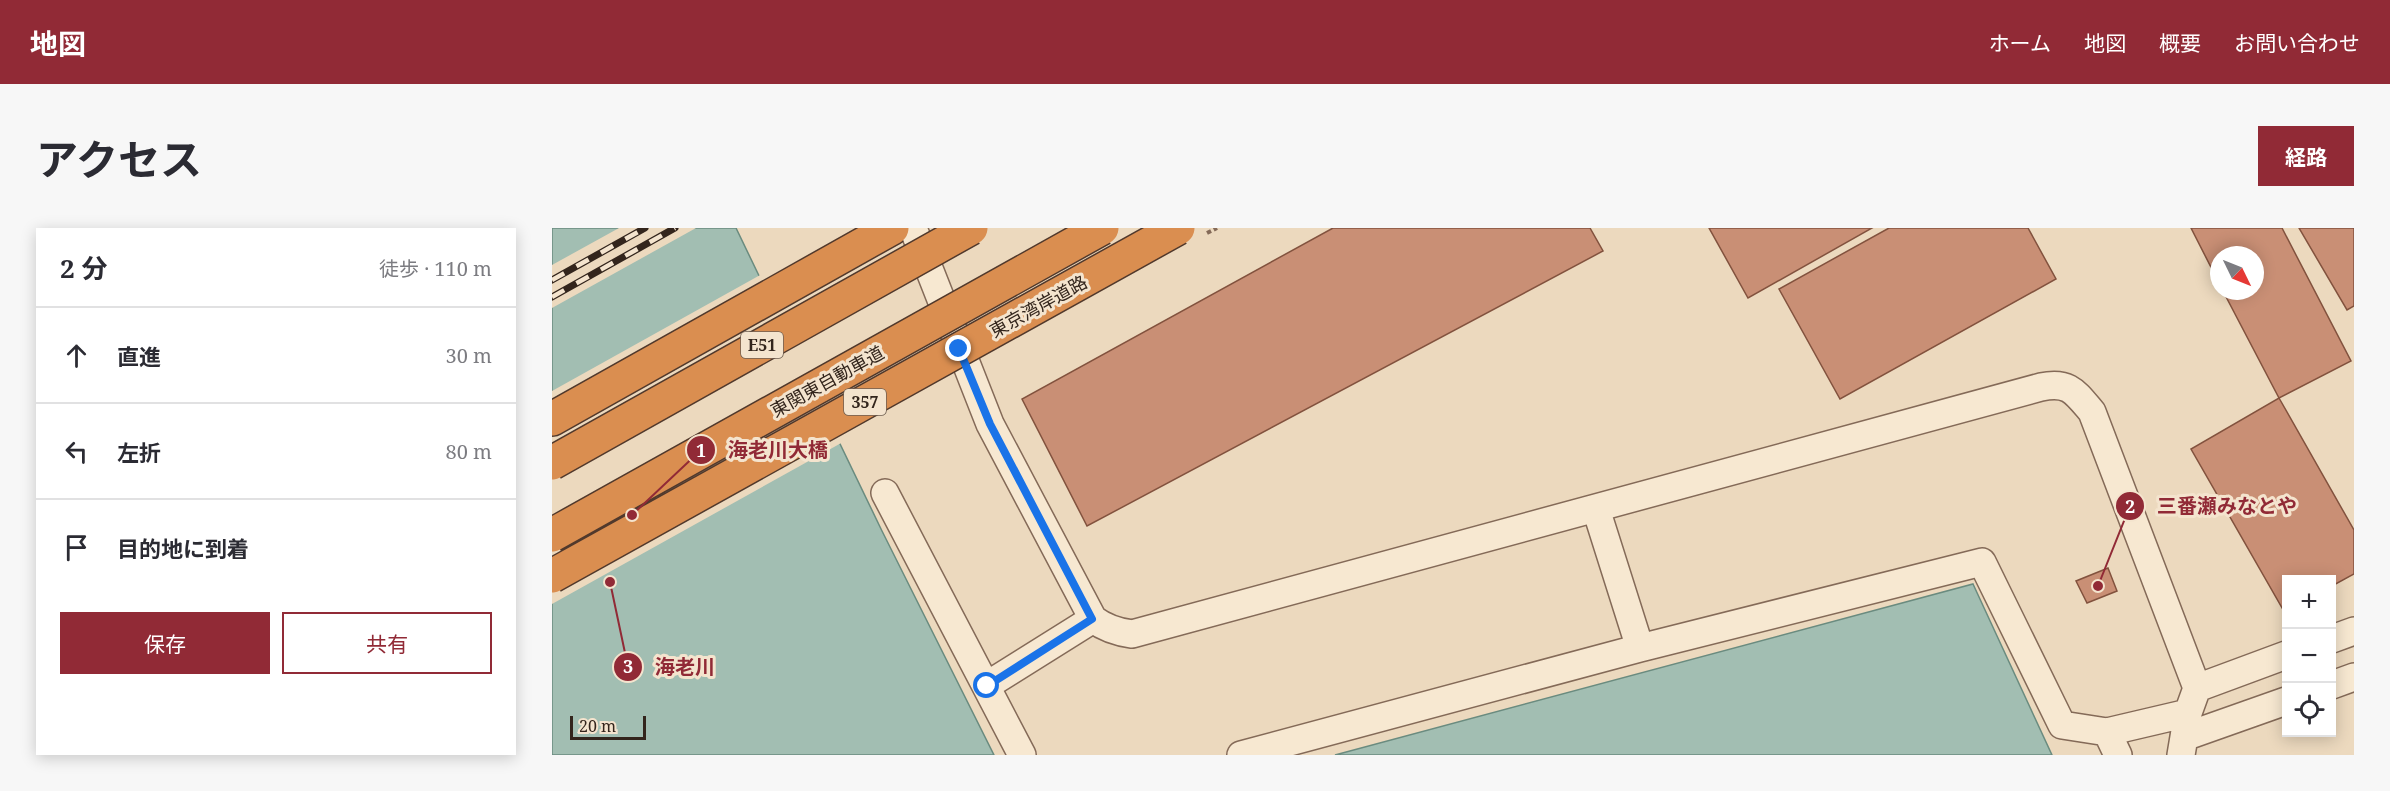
<!DOCTYPE html>
<html lang="ja">
<meta charset="utf-8">
<style>
body{margin:0;font-family:"Noto Serif","Noto Sans JP",serif;background:#f7f7f7;color:#2b2b33}
.controls{position:absolute;right:18px;bottom:18px;display:grid;overflow:hidden;border-radius:0px;box-shadow:0 3px 15px #0003}
.controls button{width:54px;height:54px;display:grid;place-items:center;padding:0;border:0;border-bottom:2px solid #e1e1e2;background:#fff;color:#2b2b33;font:30px sans-serif}
.compass{position:absolute;left:1658px;top:18px;width:54px;height:54px;border-radius:50%;background:#fff;box-shadow:0 3px 15px #0003;rotate:133deg}
.scale{position:absolute;left:18px;bottom:15px;width:76px;box-sizing:border-box;padding-left:6px;border:3px solid #33251c;border-top:0;font-size:16px;line-height:21px;white-space:nowrap;color:#33251c;-webkit-text-stroke:4px #f4e4ce;paint-order:stroke}
.stop{position:absolute;width:18px;height:18px;margin:-14px;border:4px solid #1a73e8;border-radius:50%;background:#fff}
.stop.end{background:#1a73e8;border-color:#fff;box-shadow:0 2px 6px #0008}
.list{margin:0;padding:0;list-style:none}
h2{display:flex;justify-content:space-between;align-items:center;height:78px;margin:0;padding:0 24px;font-size:26px}
h2 small{font-size:20px;font-weight:400;color:#7c7c81}
.list li{display:grid;grid-template-columns:39px 1fr auto;gap:18px;align-items:center;box-sizing:border-box;height:96px;padding:0 24px;border-top:2px solid #e1e1e2}
.list b{display:block;font-size:22px;white-space:nowrap}
.list em{font-size:20px;font-style:normal;color:#7c7c81}
.actions{display:flex;gap:12px;padding:18px 24px}
.actions a{flex:1;padding:14px 0;border:2px solid #912a36;border-radius:0px;text-align:center;font-size:21px;color:#912a36}
.actions .main{background:#912a36;color:#fff}
.icon{flex:none;width:33px;height:33px;fill:none;stroke:currentColor;stroke-width:2;stroke-linecap:round;stroke-linejoin:round}
.map{position:relative;flex:none;width:1802px;height:527px;overflow:hidden;border-radius:0px}
header{display:flex;align-items:center;gap:36px;box-sizing:border-box;height:84px;padding:0 30px;background:#912a36;color:#fff}
header strong{font-size:28px}
nav{display:flex;gap:33px;margin-inline-start:auto;font-size:21px}
.intro{display:flex;align-items:center;justify-content:space-between;box-sizing:border-box;height:144px;padding:0 36px}
h1{margin:0;font-size:42px}
.button{padding:15px 27px;border-radius:0px;background:#912a36;color:#fff;font-size:21px;font-weight:700}
main{display:flex;gap:36px;padding:0 36px}
aside{flex:1;background:#fff;border-radius:0px;box-shadow:0 3px 15px #0003}
.map>svg:first-child{display:block}
.water{fill:#a2beb2;stroke:#6a8b7f;stroke-width:1.5}
.pier{fill:#ecd9be}
.building{fill:#c98f75;stroke:#82523e;stroke-width:1.5}
.lines{fill:none;stroke-linecap:round;stroke-linejoin:round}
.minor-casing{stroke:#846a58;stroke-width:30}
.highway-casing{stroke:#51392c;stroke-width:36}
.minor{stroke:#f7e8d1;stroke-width:27}
.highway{stroke:#da8e50;stroke-width:33}
.rail-casing{stroke:#33251c;stroke-width:7}
.rail{stroke:#f4e4ce;stroke-width:4.5;stroke-dasharray:14;stroke-linecap:butt}
.highway-bridge-casing{stroke:#51392c;stroke-width:36;stroke-linecap:butt}
.path-bridge{stroke:#846a58;stroke-width:4;stroke-dasharray:4.5 3;stroke-linecap:butt}
.highway-bridge{stroke:#da8e50;stroke-width:33}
.route{stroke:#1a73e8;stroke-width:8}
.labels{text-anchor:middle;dominant-baseline:central;stroke-width:6;stroke-linejoin:round;paint-order:stroke}
.shield{fill:#f4e4ce;stroke:#6d5e51;stroke-width:1.5}
.shield-label{font-size:16px;font-weight:bold;fill:#33251c}
.street-label{font-size:18px;fill:#33251c;stroke:#f4e4ce}
.leader{fill:none;stroke:#912a36;stroke-width:2}
.callout-dot{fill:#912a36;stroke:#f4e4ce;stroke-width:2}
.mark-label{font-size:18px;text-anchor:middle;font-weight:bold;fill:#fff}
.callout-label{font-size:20px;text-anchor:middle;font-weight:bold;fill:#912a36;stroke:#f4e4ce;stroke-width:6;stroke-linejoin:round;paint-order:stroke}
</style>
<header>
<strong>地図</strong>
<nav><a>ホーム</a><a>地図</a><a>概要</a><a>お問い合わせ</a></nav>
</header>
<div class="intro"><h1>アクセス</h1><a class="button">経路</a></div>
<main>
<aside>
<h2>2 分<small>徒歩 · 110 m</small></h2>
<ul class="list">
<li><svg class="icon" aria-label="ahead" viewBox="0 0 24 24"><path d="M12 20V5M6 11l6-6 6 6"/></svg><div><b>直進</b></div><em>30 m</em></li>
<li><svg class="icon" aria-label="left" viewBox="0 0 24 24"><path d="M17 20v-9H6M10 6l-5 5 5 5"/></svg><div><b>左折</b></div><em>80 m</em></li>
<li><svg class="icon" aria-label="arrive" viewBox="0 0 24 24"><path d="M6 21V4h12l-3 4 3 4H6"/></svg><div><b>目的地に到着</b></div></li>
</ul>
<div class="actions"><a class="main">保存</a><a>共有</a></div>
</aside>
<div class="map">
<svg width="1802" height="527" viewBox="0 0 1802 527">
<rect width="100%" height="100%" fill="#ecd9be"/>
<path class="water" d="M 0,0 L 184,0 L 330,303 L 442,527 L 0,527 Z
M 1421,356 L 1500,527 L 783,527 Z"/>
<path class="pier" d="M 67,0 L 144,0 L 0,80 L 0,37 Z
M 210,46 L 291,214 L 0,376 L 0,163 Z"/>
<path class="building" d="M 781,0 L 1038,0 L 1051,23 L 535,298 L 470,171 Z
M 1157,0 L 1320,0 L 1196,70 Z
M 1337,0 L 1476,0 L 1504,51 L 1288,171 L 1227,61 Z
M 1639,0 L 1730,0 L 1799,133 L 1727,170 L 1671,63 L 1703,63 L 1703,27 L 1667,27 L 1667,55 Z
M 1747,0 L 1802,0 L 1802,78 L 1795,82 Z
M 1727,170 L 1802,302 L 1802,346 L 1780,358 L 1780,352 L 1734,352 L 1734,384 L 1733,385 L 1639,221 Z
M 1556,340 L 1565,363 L 1535,375 L 1524,353 Z"/>
<g class="lines">
<g class="minor-casing">
<path id="minor" d="M 361,0 L 438,196 L 541,391 C 553,400 564,404 580,406 L 1489,159 C 1517,153 1523,164 1540,184 L 1645,460 L 1636,485 L 1629,527
M 333,265 L 470,527
M 1044,281 L 1088,420
M 1780,411 L 1802,403
M 1780,457 L 1802,449
M 434,458 L 541,391
M 1645,460 L 1734,427
M 1555,504 L 1566,527
M 1632,509 L 1734,473
M 689,527 L 1088,420 L 1430,334 L 1510,497 L 1555,504 L 1636,485"/>
</g>
<g class="highway-casing">
<path id="highway" d="M 0,191 L 340,0"/>
</g>
<use href="#minor" class="minor"/>
<use href="#highway" class="highway"/>
<g class="rail-casing">
<path id="rail" d="M 0,52 L 93,0
M 0,69 L 123,0"/>
</g>
<use href="#rail" class="rail"/>
<g class="highway-bridge-casing">
<path id="highway-bridge" d="M 0,235 L 419,0
M 0,307 L 550,0
M 0,348 L 626,0"/>
</g>
<path class="path-bridge" d="M 655,5 L 665,0"/>
<use href="#highway-bridge" class="highway-bridge"/>
</g>
<g class="lines">
<path class="route" d="M 407,121 L 438,196 L 540,391 L 435,458"/>
</g>
<g class="labels">
<g class="shield">
<rect x="189" y="104" width="42" height="26" rx="4.5"/>
<rect x="292" y="161" width="42" height="26" rx="4.5"/>
</g>
<g class="shield-label">
<text x="210" y="117">E51</text>
<text x="313" y="174">357</text>
</g>
<g class="street-label">
<text transform="translate(486 78) rotate(-29)">東京湾岸道路</text>
<text transform="translate(275 153) rotate(-29)">東関東自動車道</text>
</g>
</g>
<path class="leader" d="M80 287L149 222M1546 358L1578 278M58 354L76 439"/>
<g class="callout-dot">
<circle cx="80" cy="287" r="6"/>
<circle cx="1546" cy="358" r="6"/>
<circle cx="58" cy="354" r="6"/>
<circle cx="149" cy="222" r="15"/>
<circle cx="1578" cy="278" r="15"/>
<circle cx="76" cy="439" r="15"/>
</g>
<g class="mark-label">
<text x="149" y="229">1</text>
<text x="1578" y="285">2</text>
<text x="76" y="445">3</text>
</g>
<g class="callout-label">
<text x="226" y="229">海老川大橋</text>
<text x="1675" y="285">三番瀬みなとや</text>
<text x="133" y="446">海老川</text>
</g>
</svg>
<div class="controls">
<button>+</button>
<button>−</button>
<button><svg class="icon" aria-label="locate" viewBox="0 0 24 24"><circle cx="12" cy="12" r="6"/><path d="M12 2v4M12 18v4M2 12h4M18 12h4"/></svg></button>
</div>
<svg class="compass" viewBox="-18 -18 36 36"><path d="M0-13l5 13h-10z" fill="#e53935"/><path d="M0 13l5-13h-10z" fill="#7c7c81"/></svg>
<div class="scale">20 m</div>
<div class="stop" style="left:435px;top:458px"></div>
<div class="stop end" style="left:407px;top:121px"></div>
</div>
</main>
